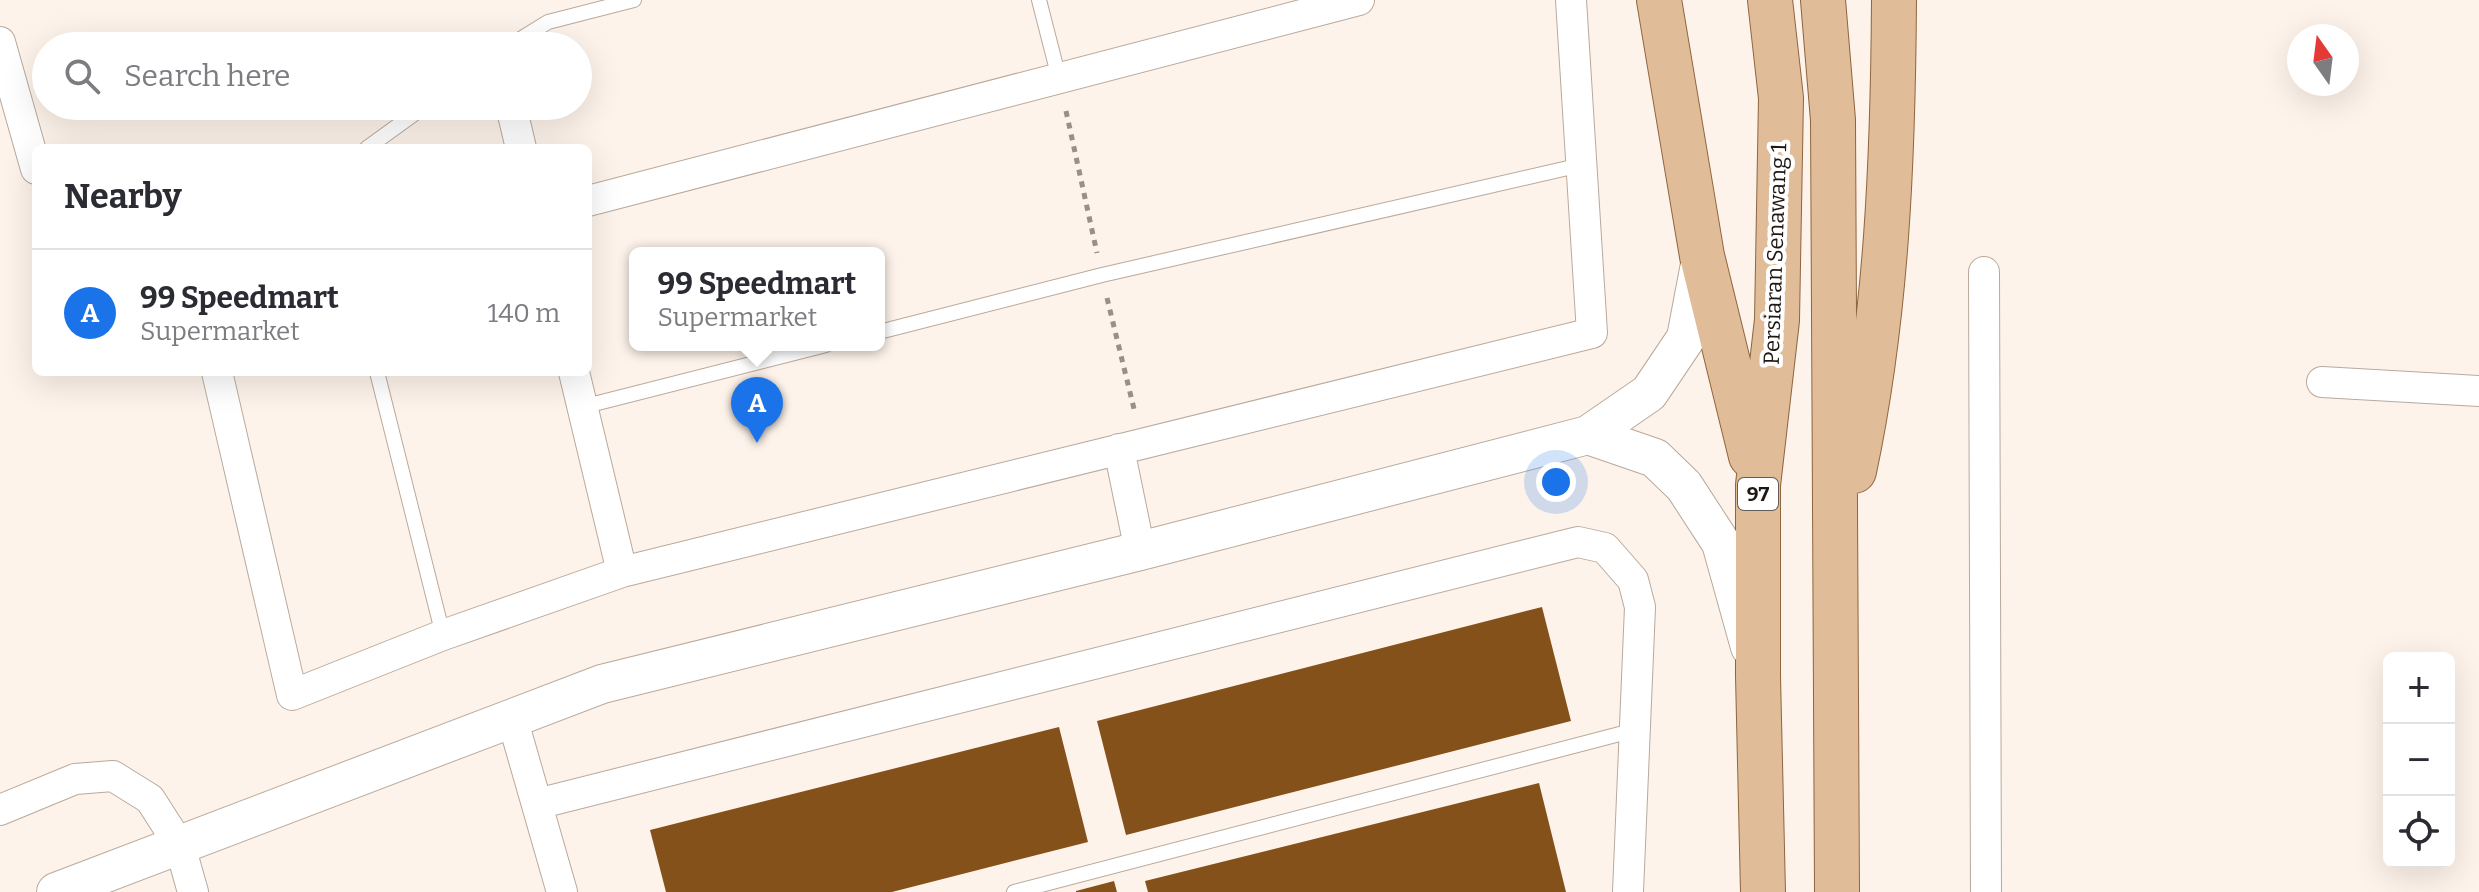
<!DOCTYPE html>
<meta charset="utf-8">
<style>
body{margin:0;font-family:Bitter,serif;background:#f2f2f3;color:#2b2b33}
.controls{position:absolute;right:24px;bottom:24px;display:grid;overflow:hidden;border-radius:12px;box-shadow:0 8px 32px #0002}
.controls button{width:72px;height:72px;display:grid;place-items:center;padding:0;border:0;border-bottom:2px solid #e1e1e2;background:#fff;color:#2b2b33;font:40px sans-serif}
.compass{position:absolute;left:2287px;top:24px;width:72px;height:72px;border-radius:50%;background:#fff;box-shadow:0 8px 32px #0002;rotate:346deg}
.you{position:absolute;left:1556px;top:482px;width:28px;height:28px;margin:-20px;border:6px solid #fff;border-radius:50%;background:#1a73e8;box-shadow:0 0 0 12px #1a73e833}
.badge{display:grid;place-items:center;width:52px;height:52px;border-radius:50%;background:#1a73e8;color:#fff;font-size:26px;font-weight:700}
.pin{position:absolute;translate:-50% -66px;filter:drop-shadow(0 2px 4px #0008)}
.pin::after{content:'';position:absolute;top:42px;width:28px;height:24px;background:inherit;clip-path:polygon(0 0,100% 0,50% 100%)}
.popup{position:absolute;left:629px;top:247px;width:256px;height:104px;box-sizing:border-box;display:grid;place-content:center;border-radius:12px;background:#fff;filter:drop-shadow(0 2px 6px #0005);font-size:26px;white-space:nowrap;color:#7c7c81}
.popup b{font-size:30px;color:#2b2b33}
.popup::after{content:'';position:absolute;left:50%;top:100%;margin-left:-16px;border:16px solid transparent;border-top-color:#fff}
.list{margin:0;padding:0;list-style:none}
h2{display:flex;justify-content:space-between;align-items:center;height:104px;margin:0;padding:0 32px;font-size:34px}
h2 small{font-size:26px;font-weight:400;color:#7c7c81}
.list li{display:grid;grid-template-columns:52px 1fr auto;gap:24px;align-items:center;box-sizing:border-box;height:128px;padding:0 32px;border-top:2px solid #e1e1e2}
.list b{display:block;font-size:30px;white-space:nowrap}
.list p{margin:0;font-size:26px;white-space:nowrap;color:#7c7c81}
.list em{font-size:26px;font-style:normal;color:#7c7c81}
.icon{flex:none;width:44px;height:44px;fill:none;stroke:currentColor;stroke-width:2;stroke-linecap:round;stroke-linejoin:round}
.map{position:relative;flex:none;width:2479px;height:892px;overflow:hidden}
.search{position:absolute;background:#fff;box-shadow:0 8px 32px #0002;left:32px;top:32px;width:560px;height:88px;display:flex;align-items:center;gap:20px;box-sizing:border-box;padding:0 28px;border-radius:44px;color:#7c7c81;font-size:30px}
.panel{position:absolute;background:#fff;box-shadow:0 8px 32px #0002;left:32px;top:144px;width:560px;height:232px;border-radius:12px}
.map>svg:first-child{display:block}
.building{fill:#85511a}
.lines{fill:none;stroke-linecap:round;stroke-linejoin:round}
.service-casing{stroke:#b9a99c;stroke-width:16}
.minor-casing{stroke:#b9a99c;stroke-width:32}
.tertiary-casing{stroke:#b9a99c;stroke-width:40}
.primary-casing{stroke:#8f653e;stroke-width:46}
.path{stroke:#978f88;stroke-width:5;stroke-dasharray:6 6;stroke-linecap:butt}
.service{stroke:#fff;stroke-width:14}
.minor{stroke:#fff;stroke-width:30}
.tertiary{stroke:#fff;stroke-width:38}
.primary{stroke:#e0bc99;stroke-width:44}
.labels{text-anchor:middle;dominant-baseline:central;stroke-width:8;stroke-linejoin:round;paint-order:stroke}
.shield{fill:#fff;stroke:#625d5a;stroke-width:2}
.shield-label{font-size:20px;font-weight:bold;fill:#1e1813}
.street-label{font-size:22px;fill:#1e1813;stroke:#fff}
</style>
<div class="map">
<svg width="2479" height="892" viewBox="0 0 2479 892">
<rect width="100%" height="100%" fill="#fdf3ea"/>
<path class="building" d="M 1542,607 L 1571,721 L 1126,835 L 1097,721 Z
M 1059,727 L 1088,842 L 892,892 L 666,892 L 650,830 Z
M 1539,783 L 1566,892 L 1148,892 L 1145,881 Z
M 1114,881 L 1117,892 L 1076,892 L 1076,891 Z"/>
<g class="lines">
<g class="service-casing">
<path id="service" d="M 1039,0 L 1059,78
M 509,46 L 548,22 L 634,0
M 367,148 L 425,106
M 879,332 L 1102,275 L 1581,165
M 377,372 L 443,635
M 582,407 L 826,345
M 1014,892 L 1635,730"/>
</g>
<g class="minor-casing">
<path id="minor" d="M 0,42 L 36,169
M 511,106 L 521,148
M 588,201 L 1359,0
M 1984,272 L 1986,892
M 217,372 L 292,695 L 443,635 L 622,572 L 1592,333 L 1571,0
M 574,372 L 622,572
M 2322,382 L 2479,391
M 1119,449 L 1140,551
M 512,718 L 562,892
M 537,804 L 1578,542 L 1605,548 L 1633,580 L 1640,607 L 1628,892
M 0,810 L 75,779 L 113,776 L 150,799 L 180,846 L 193,892"/>
</g>
<g class="tertiary-casing">
<path id="tertiary" d="M 1588,435 L 1655,458 L 1684,486 L 1721,543 L 1750,647
M 56,892 L 602,684 L 1140,551 L 1588,435 L 1649,393 L 1686,338 L 1701,259"/>
</g>
<g class="primary-casing">
<path id="primary" d="M 1659,0 L 1702,256 L 1751,456
M 1823,0 L 1833,120 L 1837,892
M 1854,471 C 1887,316 1893,158 1894,0
M 1763,892 L 1758,676 L 1758,485 L 1777,320 L 1781,98 L 1770,0"/>
</g>
<path class="path" d="M 1066,111 L 1097,253
M 1107,298 L 1135,413"/>
<use href="#service" class="service"/>
<use href="#minor" class="minor"/>
<use href="#tertiary" class="tertiary"/>
<use href="#primary" class="primary"/>
</g>
<g class="labels">
<rect class="shield" x="1738" y="478" width="40" height="32" rx="6"/>
<g class="shield-label">
<text x="1758" y="494">97</text>
</g>
<g class="street-label">
<text transform="translate(1775 254) rotate(-88)">Persiaran Senawang 1</text>
</g>
</g>
</svg>
<div class="controls">
<button>+</button>
<button>−</button>
<button><svg class="icon" aria-label="locate" viewBox="0 0 24 24"><circle cx="12" cy="12" r="6"/><path d="M12 2v4M12 18v4M2 12h4M18 12h4"/></svg></button>
</div>
<svg class="compass" viewBox="-18 -18 36 36"><path d="M0-13l5 13h-10z" fill="#e53935"/><path d="M0 13l5-13h-10z" fill="#7c7c81"/></svg>
<div class="you"></div>
<div class="pin badge" style="left:757px;top:443px">A</div>
<div class="popup"><b>99 Speedmart</b>Supermarket</div>
<div class="search"><svg class="icon" aria-label="search" viewBox="0 0 24 24"><circle cx="10" cy="10" r="6"/><path d="M15 15l6 6"/></svg>Search here</div>
<section class="panel">
<h2>Nearby<small></small></h2>
<ul class="list">
<li><span class="badge">A</span><div><b>99 Speedmart</b><p>Supermarket</p></div><em>140 m</em></li>
</ul>
</section>
</div>
